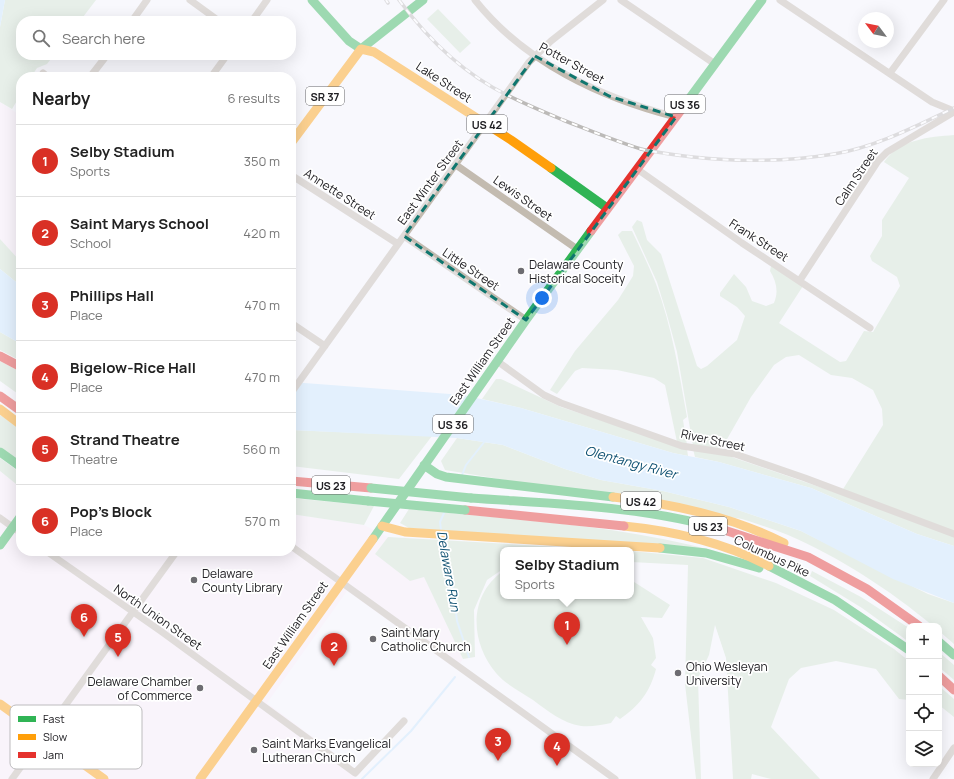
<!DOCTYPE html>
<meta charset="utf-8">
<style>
body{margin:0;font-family:Manrope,sans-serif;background:#f2f2f2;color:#222}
.controls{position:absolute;right:12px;bottom:12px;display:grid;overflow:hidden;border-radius:8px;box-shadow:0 4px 16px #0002}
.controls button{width:36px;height:36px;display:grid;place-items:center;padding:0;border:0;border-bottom:1px solid #e0e0e0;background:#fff;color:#222;font:20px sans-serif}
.compass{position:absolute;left:858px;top:12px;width:36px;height:36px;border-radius:50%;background:#fff;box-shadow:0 4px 16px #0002;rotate:302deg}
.you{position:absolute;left:542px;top:298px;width:14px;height:14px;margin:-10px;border:3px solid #fff;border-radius:50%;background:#1a73e8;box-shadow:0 0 0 6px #1a73e833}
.badge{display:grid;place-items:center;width:26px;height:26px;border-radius:50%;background:#d93025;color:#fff;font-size:13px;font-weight:700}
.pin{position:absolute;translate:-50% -33px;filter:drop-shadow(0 1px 2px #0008)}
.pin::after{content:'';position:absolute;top:21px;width:14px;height:12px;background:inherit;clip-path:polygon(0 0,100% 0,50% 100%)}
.popup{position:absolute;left:500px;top:547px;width:134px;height:52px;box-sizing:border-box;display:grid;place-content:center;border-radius:8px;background:#fff;filter:drop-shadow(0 1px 3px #0005);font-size:13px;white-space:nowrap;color:#767676}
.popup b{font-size:15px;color:#222}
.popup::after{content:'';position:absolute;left:50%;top:100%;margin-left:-8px;border:8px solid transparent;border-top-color:#fff}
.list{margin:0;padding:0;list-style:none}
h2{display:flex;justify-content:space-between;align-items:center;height:52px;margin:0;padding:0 16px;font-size:17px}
h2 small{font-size:13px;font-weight:400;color:#767676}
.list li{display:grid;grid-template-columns:26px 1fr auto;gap:12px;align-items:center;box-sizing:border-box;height:72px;padding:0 16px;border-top:1px solid #e0e0e0}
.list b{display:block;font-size:15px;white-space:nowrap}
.list p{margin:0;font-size:13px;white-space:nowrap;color:#767676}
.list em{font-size:13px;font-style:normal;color:#767676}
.icon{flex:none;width:22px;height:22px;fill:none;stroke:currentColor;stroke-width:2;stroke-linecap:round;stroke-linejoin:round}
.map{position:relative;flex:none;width:954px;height:779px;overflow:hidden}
.search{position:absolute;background:#fff;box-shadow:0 4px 16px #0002;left:16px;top:16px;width:280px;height:44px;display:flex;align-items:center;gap:10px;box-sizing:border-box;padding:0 14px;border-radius:16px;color:#767676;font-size:15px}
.panel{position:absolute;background:#fff;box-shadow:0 4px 16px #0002;left:16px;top:72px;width:280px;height:484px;border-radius:16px}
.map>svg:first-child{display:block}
.commercial{fill:#faeff9}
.green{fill:#d3e5d0}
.water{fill:#c9e7fc}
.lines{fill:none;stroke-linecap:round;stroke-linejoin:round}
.stream{stroke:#c9e7fc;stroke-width:2}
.street{stroke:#c3bbb0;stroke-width:7}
.fast{stroke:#30b455;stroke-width:9}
.slow{stroke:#ff9f0a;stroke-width:9}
.jam{stroke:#e5322d;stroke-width:9}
.rail-casing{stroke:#bcbab8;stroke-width:3.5}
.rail{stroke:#fff;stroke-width:2;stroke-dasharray:6;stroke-linecap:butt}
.fast-bridge{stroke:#30b455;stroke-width:9}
.marked{fill:none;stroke:#0f766e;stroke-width:3;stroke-dasharray:8 5;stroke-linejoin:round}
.poi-dot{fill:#6d6c71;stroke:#fff;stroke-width:1.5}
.labels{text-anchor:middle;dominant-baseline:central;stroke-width:3.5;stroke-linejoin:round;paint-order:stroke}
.shield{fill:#fff;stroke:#646466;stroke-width:1}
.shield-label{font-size:11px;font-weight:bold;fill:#222125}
.street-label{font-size:12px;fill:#222125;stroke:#fff}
.poi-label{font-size:12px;fill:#222125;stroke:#fff;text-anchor:start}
.water-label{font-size:13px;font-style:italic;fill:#0e5071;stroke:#fff}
.key{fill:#fff;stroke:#bdbcbe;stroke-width:1}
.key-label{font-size:11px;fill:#222125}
</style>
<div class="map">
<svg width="954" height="779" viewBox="0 0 954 779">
<rect width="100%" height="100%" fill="#f8f8fd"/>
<path class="commercial" d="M 0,102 L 21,116 L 21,262 L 0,239 Z
M 0,471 L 21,488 L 21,551 L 291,551 L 291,514 L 364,525 L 388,537 L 375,554 L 424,577 L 463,659 L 456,669 L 347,591 L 267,703 L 361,773 L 354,779 L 0,779 Z"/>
<path class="green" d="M 5,0 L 96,0 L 80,21 L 21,21 L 21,55 L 54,55 L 47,64 L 37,68 L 31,77 L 21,77 L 21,94 L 12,109 L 0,102 L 0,27 Z
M 438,9 L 471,43 L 460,53 L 427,19 Z
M 954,135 L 954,546 L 917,534 L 811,488 L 719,462 L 695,457 L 693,449 L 717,452 L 840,494 L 883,425 L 882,409 L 873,390 L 852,378 L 831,375 L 799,355 L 786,357 L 774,365 L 751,397 L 722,448 L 693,446 L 677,352 L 667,315 L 657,282 L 632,227 L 637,220 L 642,222 L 647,240 L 661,254 L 697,366 L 701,369 L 707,366 L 737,340 L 745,316 L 737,307 L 720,296 L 720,293 L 734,274 L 746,287 L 752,301 L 766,306 L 774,303 C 779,291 776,281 770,271 L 771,266 L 803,286 L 779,323 L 840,362 L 846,361 L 864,331 L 873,332 L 900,286 L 897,277 L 872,261 L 870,256 L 882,236 L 882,220 L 909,178 L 884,162 C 900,139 929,137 954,135 Z
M 622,231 L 632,231 C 640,248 649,266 656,284 C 672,327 679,372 687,417 L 683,420 L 687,445 L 677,442 L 665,385 L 654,378 L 617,370 L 582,368 L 575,371 L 557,394 L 550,390 L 575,351 L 618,300 L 633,276 L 634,266 L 618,235 Z
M 0,239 L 21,262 L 21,286 L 0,269 Z
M 0,332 L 21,344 L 21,361 L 0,350 Z
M 0,361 L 21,372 L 21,396 L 0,381 Z
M 496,379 L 501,379 L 561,407 L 687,449 L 688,456 L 673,453 L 521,408 L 482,399 Z
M 0,415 L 21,428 L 21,462 L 0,447 Z
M 291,430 L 432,436 L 399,479 L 291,466 Z
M 457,438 L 503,445 L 565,469 L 601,480 L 663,491 L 729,507 L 801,531 L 928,594 L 954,603 L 954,644 L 939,631 L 939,626 L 933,626 C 890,590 839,557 788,535 C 773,529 757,524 742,519 L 445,470 L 441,461 Z
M 0,458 L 21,473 L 21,488 L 0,471 Z
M 291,498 L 374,506 L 364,525 L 291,514 Z
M 409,509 C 511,520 616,524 715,551 L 409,528 L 400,523 Z
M 388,537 L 612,550 L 503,550 L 503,569 L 487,580 L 474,610 L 475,657 L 463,659 L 424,577 L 410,581 L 375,554 Z
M 631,551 L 703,558 L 776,583 L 834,610 L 894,649 L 909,661 L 909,700 L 899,699 L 876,669 L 836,661 L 801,668 L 789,679 L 771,727 L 820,779 L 771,779 L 752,774 L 751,779 L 733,779 L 726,658 L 715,625 L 709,655 L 698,678 L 701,779 L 696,779 L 685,684 L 688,565 L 631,562 Z
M 503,571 L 503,596 L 631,596 L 631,580 L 670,605 L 662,618 L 641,617 L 653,638 L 656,658 L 651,665 L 656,669 C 650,692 639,706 620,719 L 616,716 L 611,723 C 601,725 591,727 581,726 C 562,723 548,711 533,700 C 521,692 505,684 496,673 C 470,642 468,596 503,571 Z
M 812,571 L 861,597 L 909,628 L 909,642 L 862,608 L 810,576 Z
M 939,652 L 954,665 L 954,680 L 939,667 Z
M 939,686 L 954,699 L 954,717 L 939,705 Z"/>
<path class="water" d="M 0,0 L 5,0 L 0,27 Z
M 0,269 L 21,286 L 21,344 L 0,332 Z
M 291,382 L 463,395 L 521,408 L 673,453 L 719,462 L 811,488 L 917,534 L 954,546 L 954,603 L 893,579 L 801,531 L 729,507 L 663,491 L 601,480 L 565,469 L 503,445 L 457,438 L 291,430 Z"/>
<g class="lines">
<path class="stream" d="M 462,475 L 466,465 L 485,441
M 441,530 L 440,522 L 444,513
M 442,540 L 451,571 L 457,621 L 469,657
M 362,779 L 411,731 L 455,677"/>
<path class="street" d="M 190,0 L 219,21
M 475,0 C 524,62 601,98 676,117
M 621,0 L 715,64
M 780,0 L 932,102 L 954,111
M 132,21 L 147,0
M 252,21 L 267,0
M 43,73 L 48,77
M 890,73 L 944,0
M 90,77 L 107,55
M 211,77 L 227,55
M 456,165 L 577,249
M 637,169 L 742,243 L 870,328
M 291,175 L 398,244
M 404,236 L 526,320
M 800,280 L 878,161 L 887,152 L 954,112
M 291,323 L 325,346
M 497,361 L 544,395 L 561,403 L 682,446 L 735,454 L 805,478 L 954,534
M 291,393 L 529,62 L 551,41 L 603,0
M 0,518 L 21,533
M 291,546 L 615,779
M 46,551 L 162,632 L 355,773 L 404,721
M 12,779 L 177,551
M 933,779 L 954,748"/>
<path class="fast" d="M 312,0 L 349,41 L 361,49
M 361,49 L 423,0
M 681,110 L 762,0
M 551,168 L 607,208
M 0,452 L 21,467
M 424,465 L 437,474 L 446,477 L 613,497
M 291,493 L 368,501
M 471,498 C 553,504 645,506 724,530
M 373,539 L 526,320 L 591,231
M 0,545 L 21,516
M 660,548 L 706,553 L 759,568
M 769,566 L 835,600 L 909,650
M 939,642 L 954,655"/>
<path class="slow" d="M 291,143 L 361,49 L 374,52 L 511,140 L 551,168
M 0,409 L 21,425
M 613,497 C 673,504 730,516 784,543
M 382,526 L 405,532 L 660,548
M 624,526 C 674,531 725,543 769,566
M 0,704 L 104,779
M 200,779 L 373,539"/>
<path class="jam" d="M 591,231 L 681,110
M 0,356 L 21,367
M 0,396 L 21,411
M 291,481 L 371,488
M 465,510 L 624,526
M 724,530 L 808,557 L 867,589 L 919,626
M 939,676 L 954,690"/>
<g class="rail-casing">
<path id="rail" d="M 386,0 L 388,3
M 399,0 C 427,38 464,74 507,95 C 525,104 544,112 563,120 C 589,130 615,141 641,149 C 658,153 676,155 693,157 C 740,162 786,162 834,154 C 876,147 916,126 954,108"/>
</g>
<use href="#rail" class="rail"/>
<path class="fast-bridge" d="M 371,488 L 471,498
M 368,501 L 465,510"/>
</g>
<path d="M0 0H954V779H0ZM 535,56 L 609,96 L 676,117 L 526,320 L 404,236 Z" fill="#f8f8fd" fill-opacity=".55" fill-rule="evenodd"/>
<path class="marked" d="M 535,56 L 609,96 L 676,117 L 526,320 L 404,236 Z"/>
<g class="poi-dot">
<circle cx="521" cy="271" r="4"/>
<circle cx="194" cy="580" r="4"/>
<circle cx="373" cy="639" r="4"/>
<circle cx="678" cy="673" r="4"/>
<circle cx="200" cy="688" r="4"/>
<circle cx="254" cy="750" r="4"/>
</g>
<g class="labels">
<g class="shield">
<rect x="306" y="87" width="38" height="18" rx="3"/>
<rect x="665" y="95" width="40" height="18" rx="3"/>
<rect x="467" y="115" width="40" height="18" rx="3"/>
<rect x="433" y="415" width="40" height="18" rx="3"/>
<rect x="312" y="476" width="38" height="18" rx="3"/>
<rect x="621" y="492" width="40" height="18" rx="3"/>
<rect x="689" y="517" width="38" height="18" rx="3"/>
</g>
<g class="shield-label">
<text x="325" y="96">SR 37</text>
<text x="685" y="104">US 36</text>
<text x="487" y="124">US 42</text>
<text x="453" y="424">US 36</text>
<text x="331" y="485">US 23</text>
<text x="641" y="501">US 42</text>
<text x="708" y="526">US 23</text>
</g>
<g class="street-label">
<text transform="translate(572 63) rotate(29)">Potter Street</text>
<text transform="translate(444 82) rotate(33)">Lake Street</text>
<text transform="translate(856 177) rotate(-56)">Calm Street</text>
<text transform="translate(430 182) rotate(-54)">East Winter Street</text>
<text transform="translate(340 194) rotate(33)">Annette Street</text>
<text transform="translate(523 198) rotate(35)">Lewis Street</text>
<text transform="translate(759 240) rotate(33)">Frank Street</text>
<text transform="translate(471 269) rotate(34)">Little Street</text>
<text transform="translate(482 361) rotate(-55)">East William Street</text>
<text transform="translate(713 440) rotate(12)">River Street</text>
<text transform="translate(772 556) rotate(25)">Columbus Pike</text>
<text transform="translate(158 617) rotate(35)">North Union Street</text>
<text transform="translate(295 625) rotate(-55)">East William Street</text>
</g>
<g class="poi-label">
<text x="529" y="264">Delaware County<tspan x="529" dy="14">Historical Soceity</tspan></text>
<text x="202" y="573">Delaware<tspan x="202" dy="14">County Library</tspan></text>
<text x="381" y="632">Saint Mary<tspan x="381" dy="14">Catholic Church</tspan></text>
<text x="686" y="666">Ohio Wesleyan<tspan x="686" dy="14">University</tspan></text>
<text x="192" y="681" text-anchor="end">Delaware Chamber<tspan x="192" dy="14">of Commerce</tspan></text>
<text x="262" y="743">Saint Marks Evangelical<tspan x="262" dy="14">Lutheran Church</tspan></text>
</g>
<g class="water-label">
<text transform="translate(631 462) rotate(15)">Olentangy River</text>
<text transform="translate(449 571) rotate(80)">Delaware Run</text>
</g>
</g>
<rect x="10" y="705" width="132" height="64" rx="6" class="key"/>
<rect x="18" y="716" width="18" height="6" fill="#30b455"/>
<rect x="18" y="734" width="18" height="6" fill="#ff9f0a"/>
<rect x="18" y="752" width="18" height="6" fill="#e5322d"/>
<g class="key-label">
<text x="43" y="723">Fast</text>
<text x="43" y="741">Slow</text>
<text x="43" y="759">Jam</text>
</g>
</svg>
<div class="controls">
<button>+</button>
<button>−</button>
<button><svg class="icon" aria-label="locate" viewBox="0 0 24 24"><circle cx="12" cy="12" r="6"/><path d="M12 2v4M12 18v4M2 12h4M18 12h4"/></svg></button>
<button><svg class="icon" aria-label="layers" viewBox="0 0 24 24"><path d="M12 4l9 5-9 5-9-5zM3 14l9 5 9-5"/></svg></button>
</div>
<svg class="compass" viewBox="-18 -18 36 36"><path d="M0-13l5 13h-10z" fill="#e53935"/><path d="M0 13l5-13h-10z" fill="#767676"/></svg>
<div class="you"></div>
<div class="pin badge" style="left:567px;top:645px">1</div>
<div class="popup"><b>Selby Stadium</b>Sports</div>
<div class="pin badge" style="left:334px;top:666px">2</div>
<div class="pin badge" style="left:498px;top:761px">3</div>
<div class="pin badge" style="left:557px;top:766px">4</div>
<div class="pin badge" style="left:118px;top:657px">5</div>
<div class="pin badge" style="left:84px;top:637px">6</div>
<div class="search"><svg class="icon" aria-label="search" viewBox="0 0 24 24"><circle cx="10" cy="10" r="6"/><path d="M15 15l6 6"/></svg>Search here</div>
<section class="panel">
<h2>Nearby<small>6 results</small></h2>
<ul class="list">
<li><span class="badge">1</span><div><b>Selby Stadium</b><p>Sports</p></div><em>350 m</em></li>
<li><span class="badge">2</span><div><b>Saint Marys School</b><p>School</p></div><em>420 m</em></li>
<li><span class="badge">3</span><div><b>Phillips Hall</b><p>Place</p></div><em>470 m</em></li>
<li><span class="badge">4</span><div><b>Bigelow-Rice Hall</b><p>Place</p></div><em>470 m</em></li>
<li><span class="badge">5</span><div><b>Strand Theatre</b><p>Theatre</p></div><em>560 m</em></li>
<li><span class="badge">6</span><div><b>Pop's Block</b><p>Place</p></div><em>570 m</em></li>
</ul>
</section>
</div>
